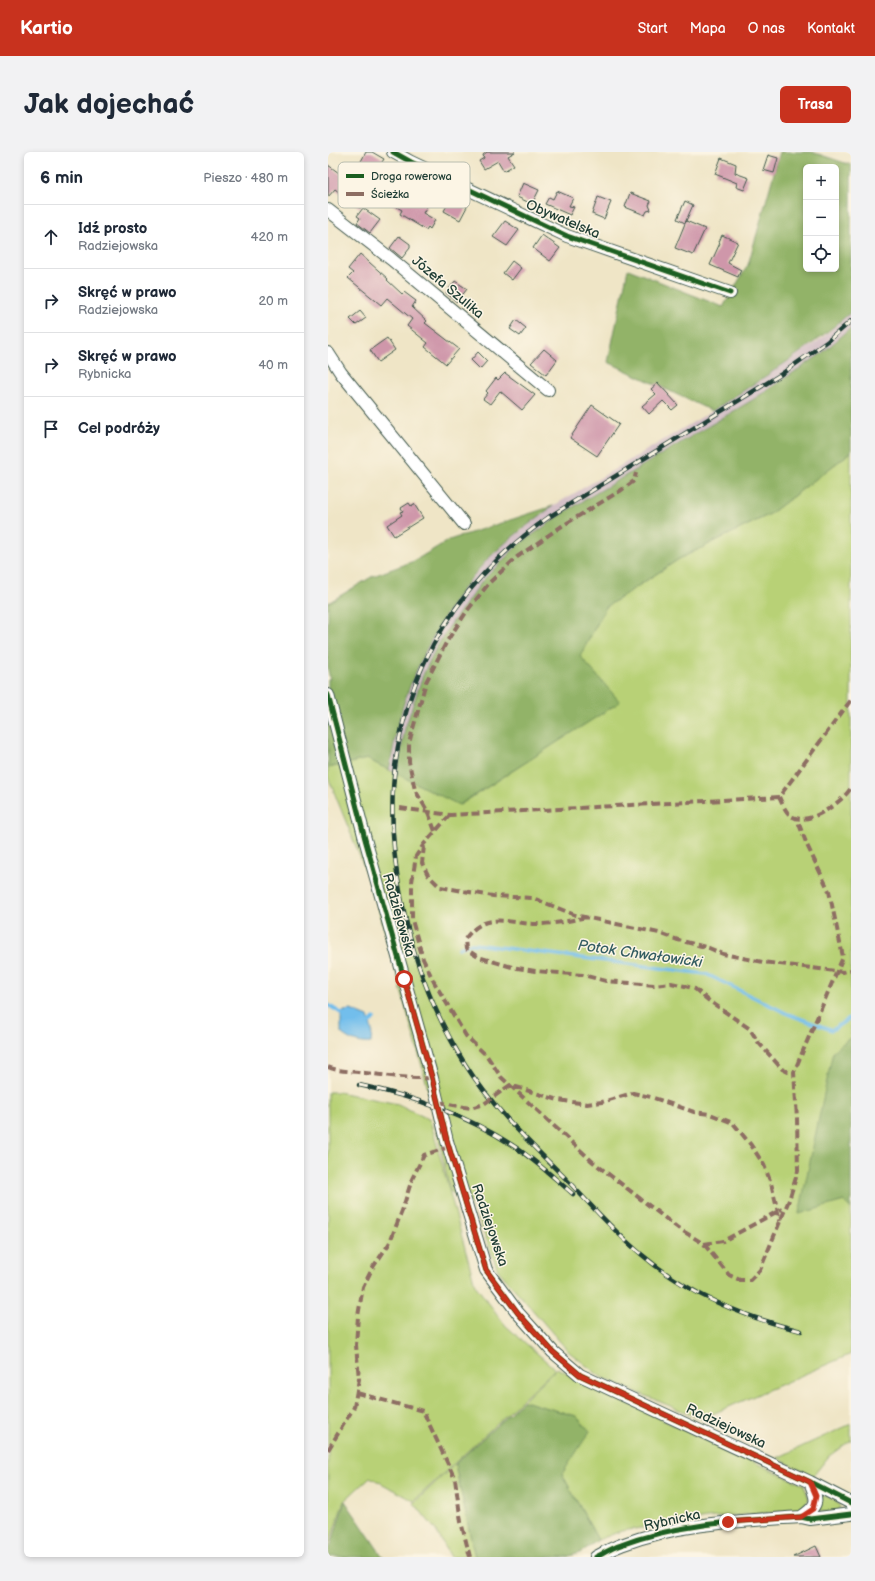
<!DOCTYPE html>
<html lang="pl">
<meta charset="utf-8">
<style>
body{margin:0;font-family:"Balsamiq Sans",sans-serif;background:#f2f2f3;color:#1f2937}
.controls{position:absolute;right:12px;top:12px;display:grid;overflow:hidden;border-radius:6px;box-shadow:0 2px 6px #0003}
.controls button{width:36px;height:36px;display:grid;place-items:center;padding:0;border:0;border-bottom:1px solid #e0e1e3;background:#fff;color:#1f2937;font:20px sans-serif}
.stop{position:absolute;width:12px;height:12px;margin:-9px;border:3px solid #c8321e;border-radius:50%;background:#fff}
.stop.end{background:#c8321e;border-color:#fff;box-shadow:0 1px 4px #0008}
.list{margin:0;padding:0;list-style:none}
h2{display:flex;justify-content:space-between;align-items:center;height:52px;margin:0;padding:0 16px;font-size:17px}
h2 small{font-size:13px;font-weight:400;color:#747a83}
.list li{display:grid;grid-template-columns:26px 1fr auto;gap:12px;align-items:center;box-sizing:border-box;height:64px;padding:0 16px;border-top:1px solid #e0e1e3}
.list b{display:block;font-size:15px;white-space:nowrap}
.list p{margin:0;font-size:13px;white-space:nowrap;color:#747a83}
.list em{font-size:13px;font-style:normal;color:#747a83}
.icon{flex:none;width:22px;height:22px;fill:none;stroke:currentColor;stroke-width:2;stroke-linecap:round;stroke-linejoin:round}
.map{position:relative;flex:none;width:523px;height:1405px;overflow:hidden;border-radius:6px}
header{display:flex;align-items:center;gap:24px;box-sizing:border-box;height:56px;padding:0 20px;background:#c8321e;color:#fff}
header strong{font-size:19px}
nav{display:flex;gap:22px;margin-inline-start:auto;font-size:14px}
.intro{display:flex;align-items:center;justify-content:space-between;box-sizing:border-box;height:96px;padding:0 24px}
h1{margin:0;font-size:28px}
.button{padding:10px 18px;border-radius:6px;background:#c8321e;color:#fff;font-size:14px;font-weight:700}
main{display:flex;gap:24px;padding:0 24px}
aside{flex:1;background:#fff;border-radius:6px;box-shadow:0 2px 6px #0003}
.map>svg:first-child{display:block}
.industrial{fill:#d2bdc6}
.green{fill:#b8d176;stroke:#6c8755}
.forest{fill:#92b367;stroke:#58784e;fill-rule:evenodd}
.water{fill:#72beec;stroke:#487e90}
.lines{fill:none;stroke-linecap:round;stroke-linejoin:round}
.stream{stroke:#72beec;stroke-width:3.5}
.building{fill:#cf97aa}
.minor-casing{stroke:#3e564a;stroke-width:14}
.minor{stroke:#fff;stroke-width:12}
.rail-casing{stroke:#1f3d34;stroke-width:4.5}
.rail{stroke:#fcf5e5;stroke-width:3;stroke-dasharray:9;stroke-linecap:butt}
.quiet{stroke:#8d6e63;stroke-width:4;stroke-dasharray:8 4;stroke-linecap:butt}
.cycleway-casing{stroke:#fcf5e5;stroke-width:8}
.cycleway{stroke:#1b5e20;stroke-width:5}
.route{stroke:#c8321e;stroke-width:5}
.labels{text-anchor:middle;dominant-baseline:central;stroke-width:3;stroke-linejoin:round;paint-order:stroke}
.street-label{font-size:14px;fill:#1f3d34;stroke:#fcf5e5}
.water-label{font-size:15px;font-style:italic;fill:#345d62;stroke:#fcf5e5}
.key{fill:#fcf5e5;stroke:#babeb0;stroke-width:1}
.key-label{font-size:11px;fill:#1f3d34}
</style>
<header>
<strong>Kartio</strong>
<nav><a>Start</a><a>Mapa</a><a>O nas</a><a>Kontakt</a></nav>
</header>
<div class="intro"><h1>Jak dojechać</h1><a class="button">Trasa</a></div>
<main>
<aside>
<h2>6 min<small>Pieszo · 480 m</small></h2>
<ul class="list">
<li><svg class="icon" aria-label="ahead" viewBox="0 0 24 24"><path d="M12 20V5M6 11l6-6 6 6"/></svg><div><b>Idź prosto</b><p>Radziejowska</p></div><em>420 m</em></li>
<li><svg class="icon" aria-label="right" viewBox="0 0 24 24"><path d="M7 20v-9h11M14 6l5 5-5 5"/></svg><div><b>Skręć w prawo</b><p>Radziejowska</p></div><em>20 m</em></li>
<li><svg class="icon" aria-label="right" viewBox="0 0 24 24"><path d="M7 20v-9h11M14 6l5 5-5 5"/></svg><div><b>Skręć w prawo</b><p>Rybnicka</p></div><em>40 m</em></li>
<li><svg class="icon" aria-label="arrive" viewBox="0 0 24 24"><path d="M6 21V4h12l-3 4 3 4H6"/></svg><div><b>Cel podróży</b></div></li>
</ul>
</aside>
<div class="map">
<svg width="523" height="1405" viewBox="0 0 523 1405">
<rect width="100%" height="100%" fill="#fcf5e5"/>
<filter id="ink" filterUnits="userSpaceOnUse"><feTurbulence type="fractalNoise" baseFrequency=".025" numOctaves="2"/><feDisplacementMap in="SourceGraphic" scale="8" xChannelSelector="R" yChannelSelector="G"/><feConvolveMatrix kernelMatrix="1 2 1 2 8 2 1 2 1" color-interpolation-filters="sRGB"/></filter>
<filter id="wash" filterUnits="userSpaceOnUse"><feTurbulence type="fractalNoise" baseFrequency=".012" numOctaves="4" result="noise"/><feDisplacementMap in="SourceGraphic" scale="16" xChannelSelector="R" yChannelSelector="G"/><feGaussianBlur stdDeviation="0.9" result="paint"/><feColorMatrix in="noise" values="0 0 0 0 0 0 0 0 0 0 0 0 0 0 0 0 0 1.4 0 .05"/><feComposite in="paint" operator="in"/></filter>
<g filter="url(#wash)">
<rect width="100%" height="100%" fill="#efe5c6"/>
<path class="industrial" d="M 523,160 L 523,176 L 493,202 L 426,247 L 240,358 L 190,393 L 155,428 L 121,475 L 108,496 L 95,523 L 77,576 L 68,632 L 61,618 L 72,564 L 83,529 L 103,488 L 135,437 L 165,401 L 225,354 L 384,259 L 437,225 L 494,186 Z"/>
<path class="green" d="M 523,300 L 523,886 L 471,1061 L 516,1049 L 523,1057 L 523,1202 L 373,1267 L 273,1225 L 241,1200 L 170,1118 L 146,1054 L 122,1039 L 98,929 L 45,737 L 0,625 L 0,616 L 39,607 L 132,653 L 291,550 L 252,504 L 278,455 L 351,407 L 442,362 Z
M 0,940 L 10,940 L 70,952 L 102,968 L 147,1133 L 178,1174 L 227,1217 L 86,1349 L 42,1325 L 16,1349 L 0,1395 Z
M 229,1216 L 345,1273 L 476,1333 L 481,1347 L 472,1358 L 379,1366 L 293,1379 L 270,1388 L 234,1322 L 248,1264 L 195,1249 Z
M 523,1272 L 523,1288 L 501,1304 L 485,1324 L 449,1306 Z
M 127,1312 L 147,1405 L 123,1405 L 107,1377 L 86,1351 Z
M 493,1343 C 500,1344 509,1349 512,1355 L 509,1360 L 494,1360 L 492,1357 Z"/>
<path class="forest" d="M 452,0 L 484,0 L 523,13 L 523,160 C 480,198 432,228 384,259 L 280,210 L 300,117 L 395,155 L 420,113 ZM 478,15 L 508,15 L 508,117 L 478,117 Z
M 523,176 L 523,300 L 442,362 L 351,407 L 278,455 L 252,504 L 292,550 L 131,653 L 69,622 L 77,576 L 95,523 L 108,496 L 121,475 L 155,428 L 190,393 L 240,358 L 426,247 L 493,202 Z
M 225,354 C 205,369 184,384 166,401 C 127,437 85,513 72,565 C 67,582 65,600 61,618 L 39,607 L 0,616 L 0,528 L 2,527 L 0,517 L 0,451 L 45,424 L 86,409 L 121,388 Z
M 523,885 L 523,1057 L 516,1049 L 471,1062 L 505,899 Z
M 195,1249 L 248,1264 L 262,1279 L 234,1322 L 270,1388 L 252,1401 L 238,1405 L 147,1405 L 127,1312 Z
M 17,1349 L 55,1405 L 0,1405 L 0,1397 L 3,1393 Z"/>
<path class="water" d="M 23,858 L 40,865 L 44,878 L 43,891 C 32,892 22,889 13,881 L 13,866 L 16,859 Z"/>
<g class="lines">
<path class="stream" d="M 131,796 L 141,792 L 146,792 L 378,822 L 460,862 L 504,878 L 523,865
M 0,853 L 18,864
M 40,873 L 46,866"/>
</g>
<g id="blocks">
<path class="building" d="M 38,0 L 44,0 L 56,7 L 47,21 L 40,17 L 38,21 L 30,15 Z
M 159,0 L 187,0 L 180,4 L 186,13 L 176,19 L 170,9 L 156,17 L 151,9 L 156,6 L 155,3 Z
M 440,3 L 450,6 L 446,21 L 435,18 Z
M 393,6 L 408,12 L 407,21 L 421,26 L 416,38 L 408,35 L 409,31 L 387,22 Z
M 0,13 L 29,34 L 26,38 L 38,47 L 32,56 L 7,37 L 0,45 Z
M 70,18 L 85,27 L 81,33 L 84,35 L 81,42 L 99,54 L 95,61 L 107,68 L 102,77 L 100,75 L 98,78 L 72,62 L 74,58 L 65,53 L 70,44 L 66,42 L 69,36 L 62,32 Z
M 195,31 L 211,38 L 204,52 L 189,45 Z
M 229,39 L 245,46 L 241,54 L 246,55 L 242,63 L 217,52 L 221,45 L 225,47 Z
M 302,41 L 323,49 L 321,53 L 323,58 L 319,59 L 317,63 L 297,55 Z
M 125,42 L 141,51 L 132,68 L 116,59 Z
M 270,45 L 283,50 L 276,67 L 264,62 Z
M 357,49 L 365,53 L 357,71 L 349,67 Z
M 35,56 L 52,68 L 42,81 L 29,71 L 32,66 L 29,64 Z
M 177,69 L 191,78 L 179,94 L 165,85 Z
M 358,69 L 377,77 L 365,103 L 347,96 Z
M 214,83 L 232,96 L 222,109 L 205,96 Z
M 394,83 L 410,90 L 400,111 L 413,118 L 410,125 L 382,113 L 392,91 L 391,90 Z
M 71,84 L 82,92 L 82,96 L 74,106 L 62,96 Z
M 32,102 L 60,127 L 59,128 L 74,142 L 76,140 L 88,149 L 84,155 L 99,169 L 97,171 L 131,197 L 118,212 L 97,195 L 100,191 L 79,174 L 84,167 L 59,146 L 53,153 L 20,126 L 25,121 L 20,117 Z
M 184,109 L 193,116 L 184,128 L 175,121 Z
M 127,129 L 139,137 L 129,150 L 118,141 Z
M 32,159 L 38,166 L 28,173 L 22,167 Z
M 188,168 L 198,176 L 192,184 L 182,177 Z
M 59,186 L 67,198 L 50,210 L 42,198 Z
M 216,197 L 229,208 L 218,223 L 203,211 Z
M 150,200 L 159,209 L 152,217 L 143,208 Z
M 177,221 L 207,243 L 194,258 L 172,239 L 162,252 L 155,247 L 160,241 L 158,239 L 168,226 L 170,228 Z
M 330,231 L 350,253 L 344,258 L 335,249 L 321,262 L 314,254 L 328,242 L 323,237 Z
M 264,253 L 291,272 L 269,304 L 242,286 Z
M 81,351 L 83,354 L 86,352 L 95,366 L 66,384 L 59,373 L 74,363 L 72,360 L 75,359 L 73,356 Z
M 488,1394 L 493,1405 L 465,1405 Z"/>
</g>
</g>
<g filter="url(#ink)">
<use href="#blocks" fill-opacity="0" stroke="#3e564a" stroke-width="1"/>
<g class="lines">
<g class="minor-casing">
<path id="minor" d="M 65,0 L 83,10 L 239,84 L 402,141
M 0,58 L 63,107 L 220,238
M 0,201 L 13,221 L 136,372
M 0,543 L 37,687 L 104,926 L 119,989 L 158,1118 L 190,1161 L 225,1200 L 252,1223 L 482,1330 L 523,1351
M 473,1365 C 491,1353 490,1349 482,1330
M 268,1405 C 276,1401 284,1396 293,1393 C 350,1371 413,1369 473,1365 L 482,1367 L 523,1362"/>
</g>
<use href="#minor" class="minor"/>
<g class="rail-casing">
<path id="rail" d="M 31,933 C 84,944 138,963 184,993 C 206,1007 225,1025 245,1042
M 473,1179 C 413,1164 361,1143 313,1102 C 286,1080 262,1052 238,1027 C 202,991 164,955 137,912 C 105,861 84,804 73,745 C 43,592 92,456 221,365 L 452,223 L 500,189 L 523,169"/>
</g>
<use href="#rail" class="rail"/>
<path class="quiet" d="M 451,645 C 454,651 458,662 465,665 C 482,674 515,649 523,636
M 72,656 L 122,663 L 451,645 L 523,548
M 122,663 L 96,692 L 88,704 L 84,730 L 84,768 L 95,807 L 106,830 L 138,884 L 159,904 L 173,925 L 265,1010 L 350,1076 L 376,1092 L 401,1123 L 412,1128 L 422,1128 L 432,1118 L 461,1048 L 470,1019 L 469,966 L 466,920 L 515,805 L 501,739 L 479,693 L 469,667
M 107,679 L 100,660 L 87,638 L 81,610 L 81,591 L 98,530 L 119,489 L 139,459 L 162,430 L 189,405 L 234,374 L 292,339 L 306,329 L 308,321
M 96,694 L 94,711 L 100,723 L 112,735 L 165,744 L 205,746 L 247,763 L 331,781 L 350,788 L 381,796 L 395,802 L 435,810 L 515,820 L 523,818
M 258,765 C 242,769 226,772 209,772 C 180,772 158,758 137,787 L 138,797 L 150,805 L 184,815 L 207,819 L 255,823 L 278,829 L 326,833 L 343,831 L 357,834 L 367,837 L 380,848 L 422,877 L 430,890 L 454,917 L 460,920 L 466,920
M 0,915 C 9,919 20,919 30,920 C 55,923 80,927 104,926
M 110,950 L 142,956 L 156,952 L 182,933 L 230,948 L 259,952 L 274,950 L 305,941 L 323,945 L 366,960 L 382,962 L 405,971 L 423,993 L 436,1013 L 443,1031 L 452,1069
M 376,1092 L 395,1089 L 454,1057
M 29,1241 L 95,1259 L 127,1327 L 133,1370 L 142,1405
M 0,1298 L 26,1255 L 31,1227 L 28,1193 L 30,1164 L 35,1135 L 45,1115 L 61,1092 L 74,1059 L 84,1027 L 96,1003 L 121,995"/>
<g class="cycleway-casing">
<path id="cycleway" d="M 65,0 L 83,10 L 239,84 L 402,141
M 0,543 L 37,687 L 104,926 L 119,989 L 158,1118 L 190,1161 L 225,1200 L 252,1223 L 482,1330 L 523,1351
M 268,1405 C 276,1401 284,1396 293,1393 C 350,1371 413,1369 473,1365 L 482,1367 L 523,1362"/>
</g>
<use href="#cycleway" class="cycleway"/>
</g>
</g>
<g class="lines" filter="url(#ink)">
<path class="route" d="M 76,827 L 104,926 L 119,989 L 158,1118 L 190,1161 L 225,1200 L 252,1223 L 482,1330 L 488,1344 L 485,1357 L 473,1365 L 400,1370"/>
</g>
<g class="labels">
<g class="street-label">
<text transform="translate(235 67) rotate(23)">Obywatelska</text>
<text transform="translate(120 135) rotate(40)">Józefa Szulika</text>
<text transform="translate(71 763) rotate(74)">Radziejowska</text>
<text transform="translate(162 1073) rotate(71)">Radziejowska</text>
<text transform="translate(398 1274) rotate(25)">Radziejowska</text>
<text transform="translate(344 1368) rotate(-12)">Rybnicka</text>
</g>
<g class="water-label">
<text transform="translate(312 802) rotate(8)">Potok Chwałowicki</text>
</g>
</g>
<rect x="10" y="10" width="132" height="46" rx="6" class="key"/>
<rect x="18" y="22" width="18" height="4" fill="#1b5e20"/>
<rect x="18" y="40" width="18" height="4" fill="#8d6e63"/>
<g class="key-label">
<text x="43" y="28">Droga rowerowa</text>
<text x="43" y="46">Ścieżka</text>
</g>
</svg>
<div class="controls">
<button>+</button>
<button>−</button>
<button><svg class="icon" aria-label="locate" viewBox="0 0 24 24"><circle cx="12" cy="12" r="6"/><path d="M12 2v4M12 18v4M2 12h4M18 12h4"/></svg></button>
</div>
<div class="stop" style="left:76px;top:827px"></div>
<div class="stop end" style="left:400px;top:1370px"></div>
</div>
</main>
